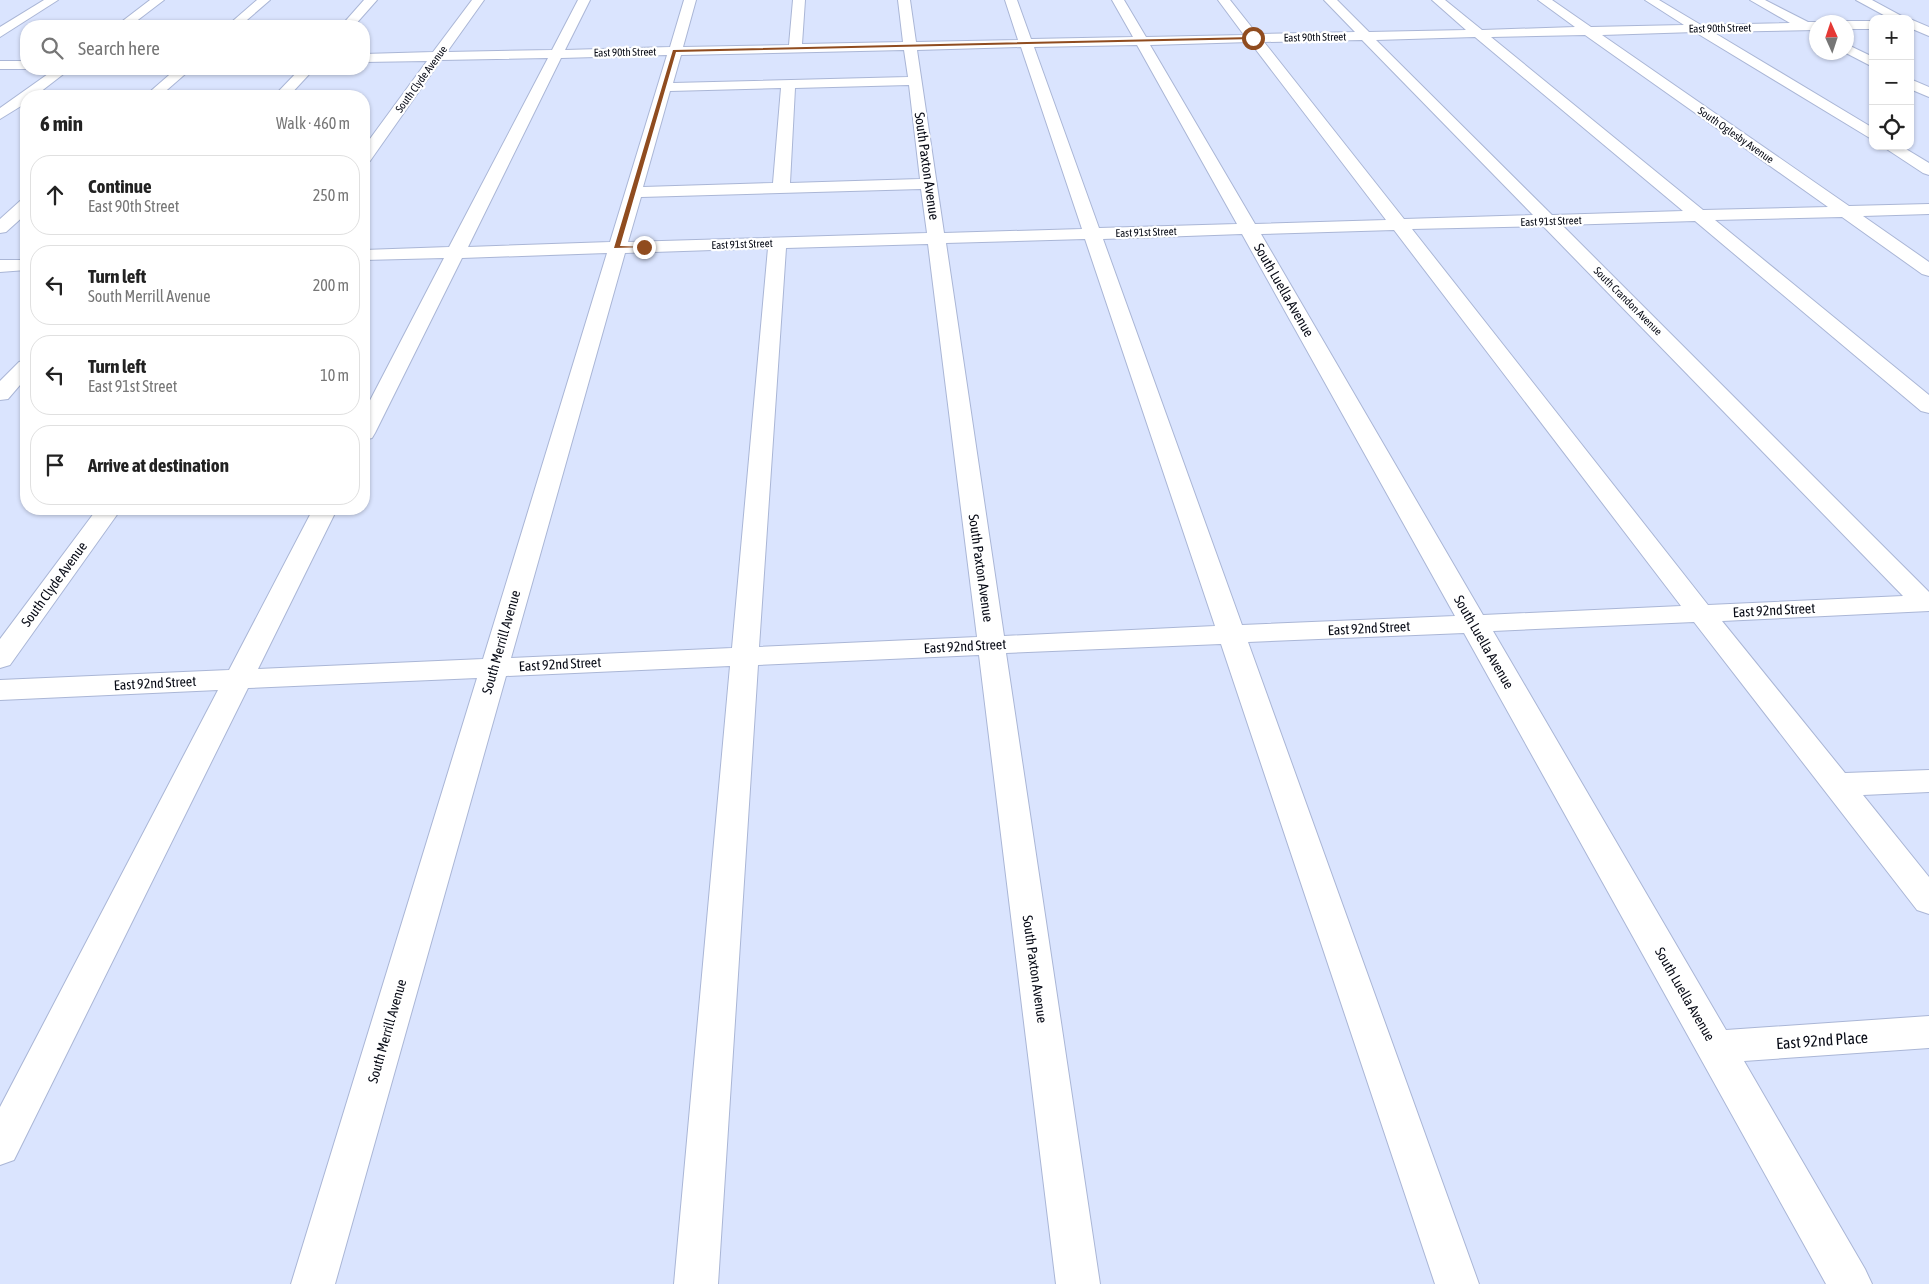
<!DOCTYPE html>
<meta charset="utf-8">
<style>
body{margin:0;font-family:"Asap Condensed",sans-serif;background:#f2f2f2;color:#222}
.controls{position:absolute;right:15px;top:15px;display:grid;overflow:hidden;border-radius:10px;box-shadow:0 1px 4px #0004}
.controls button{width:45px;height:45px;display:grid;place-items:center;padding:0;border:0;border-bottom:1px solid #e0e0e0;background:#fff;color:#222;font:25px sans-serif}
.compass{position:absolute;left:1809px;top:15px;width:45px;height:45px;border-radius:50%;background:#fff;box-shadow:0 1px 4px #0004;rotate:357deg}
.stop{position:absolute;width:15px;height:15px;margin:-11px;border:4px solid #904c1f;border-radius:50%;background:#fff}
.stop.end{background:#904c1f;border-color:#fff;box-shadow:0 1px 5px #0008}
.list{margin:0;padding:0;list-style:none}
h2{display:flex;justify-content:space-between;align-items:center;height:65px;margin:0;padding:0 20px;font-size:21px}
h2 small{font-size:16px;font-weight:400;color:#767676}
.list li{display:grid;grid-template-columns:32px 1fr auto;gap:15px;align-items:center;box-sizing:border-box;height:80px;margin:0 10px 10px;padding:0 10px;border:1px solid #e0e0e0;border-radius:20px}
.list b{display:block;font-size:19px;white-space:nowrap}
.list p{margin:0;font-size:16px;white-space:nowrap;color:#767676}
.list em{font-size:16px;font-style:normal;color:#767676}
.icon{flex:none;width:28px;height:28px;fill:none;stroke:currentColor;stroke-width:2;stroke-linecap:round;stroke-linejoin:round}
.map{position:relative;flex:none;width:1929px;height:1284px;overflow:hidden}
.search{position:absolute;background:#fff;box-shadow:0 1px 4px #0004;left:20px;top:20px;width:350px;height:55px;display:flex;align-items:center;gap:12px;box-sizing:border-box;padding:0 18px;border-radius:20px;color:#767676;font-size:19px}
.panel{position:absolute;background:#fff;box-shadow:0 1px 4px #0004;left:20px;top:90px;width:350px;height:425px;border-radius:20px}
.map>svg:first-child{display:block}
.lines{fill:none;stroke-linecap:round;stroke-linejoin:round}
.minor-casing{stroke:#aab6d6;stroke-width:2}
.major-casing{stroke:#aab6d6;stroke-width:2}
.minor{fill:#fff;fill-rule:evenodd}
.major{fill:#fff;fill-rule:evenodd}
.route{fill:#904c1f}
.labels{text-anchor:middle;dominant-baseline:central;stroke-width:4.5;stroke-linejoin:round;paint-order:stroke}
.far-street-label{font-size:11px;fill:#080b16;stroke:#fff}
.street-label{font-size:14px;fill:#080b16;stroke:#fff}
.near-street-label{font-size:16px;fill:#080b16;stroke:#fff}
</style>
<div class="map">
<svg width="1929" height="1284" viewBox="0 0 1929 1284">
<rect width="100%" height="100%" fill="#dae4fe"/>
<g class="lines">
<g class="minor-casing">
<path id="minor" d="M 150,0 L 164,0 L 130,26 L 116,26 Z
M 257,0 L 270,0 L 240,26 L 227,26 Z
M 364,0 L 377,0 L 354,26 L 341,26 Z
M 472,0 L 484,0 L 447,52 L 552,50 L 578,0 L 590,0 L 565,50 L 670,47 L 684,0 L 696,0 L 683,47 L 789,45 L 793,0 L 805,0 L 802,44 L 903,42 L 898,0 L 910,0 L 916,42 L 1018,40 L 1005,0 L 1017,0 L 1031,39 L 1133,37 L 1112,0 L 1124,0 L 1146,37 L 1244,35 L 1218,0 L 1230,0 L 1257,34 L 1355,32 L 1324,0 L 1337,0 L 1369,32 L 1466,30 L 1432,0 L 1445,0 L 1482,30 L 1575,27 L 1538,0 L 1552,0 L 1591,27 L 1684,25 L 1645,0 L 1659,0 L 1701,25 L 1790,23 L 1750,0 L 1765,0 L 1808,22 L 1817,22 L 1816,30 L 1713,32 L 1873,128 L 1873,140 L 1695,32 L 1602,35 L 1849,206 L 1929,204 L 1929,214 L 1863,216 L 1929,262 L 1929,276 L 1922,274 L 1842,217 L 1715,220 L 1929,395 L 1929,413 L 1921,411 L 1695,221 L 1562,225 L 1929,592 L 1929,611 L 1722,621 L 1845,773 L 1929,770 L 1929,792 L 1863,795 L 1929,877 L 1929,914 L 1917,910 L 1694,622 L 1493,631 L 1726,1030 L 1929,1016 L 1929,1048 L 1744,1061 L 1865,1269 L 1872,1284 L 1826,1284 L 1464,633 L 1248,642 L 1479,1284 L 1435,1284 L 1221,644 L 1006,653 L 1100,1284 L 1056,1284 L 979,655 L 758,665 L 718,1284 L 674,1284 L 730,666 L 506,676 L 335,1284 L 291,1284 L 477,678 L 248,688 L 14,1160 L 0,1165 L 0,1107 L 218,690 L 0,700 L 0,680 L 229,670 L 313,509 L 337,509 L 258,669 L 483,659 L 607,253 L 462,258 L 375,433 L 372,438 L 364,440 L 364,412 L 444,258 L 364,260 L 364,250 L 449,247 L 548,58 L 441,60 L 370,161 L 364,163 L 364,147 L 427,61 L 364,62 L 364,54 L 433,52 ZM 1585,35 L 1828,207 L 1703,210 L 1491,37 ZM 1475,37 L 1683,211 L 1552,215 L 1376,40 ZM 1362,40 L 1533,215 L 1404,219 L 1264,42 ZM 1250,42 L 1386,220 L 1255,224 L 1150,45 ZM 1137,45 L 1237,224 L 1099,228 L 1034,47 ZM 1021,47 L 1082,229 L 944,233 L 917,50 ZM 904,50 L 908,77 L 673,83 L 681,55 ZM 667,55 L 610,242 L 468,247 L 561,58 ZM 909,85 L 920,179 L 790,183 L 795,88 ZM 781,88 L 773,183 L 643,187 L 670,91 ZM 921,189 L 927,233 L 628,242 L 641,197 ZM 1543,226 L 1903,596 L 1708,605 L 1412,229 ZM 1394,230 L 1681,606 L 1483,615 L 1261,234 ZM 1242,234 L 1455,616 L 1242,625 L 1103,239 ZM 1085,239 L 1215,626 L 1004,636 L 946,243 ZM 928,244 L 977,637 L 759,647 L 786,248 ZM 768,248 L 732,648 L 511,658 L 625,253 Z
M 1856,0 L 1872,0 L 1907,19 L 1891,19 Z
M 1910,19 L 1929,27 L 1929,36 L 1910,28 Z
M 1846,21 L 1873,21 L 1873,29 L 1846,29 L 1846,22 L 1841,22 Z
M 1846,44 L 1873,57 L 1873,67 L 1844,52 L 1846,52 Z
M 0,61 L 26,61 L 27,69 L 0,69 Z
M 55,69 L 70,69 L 35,96 L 26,96 L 26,103 L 0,119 L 0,108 Z
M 176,69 L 191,69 L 160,96 L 145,96 Z
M 300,69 L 314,69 L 289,96 L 274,96 Z
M 1910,79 L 1929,87 L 1929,97 L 1910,89 Z
M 1882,146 L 1901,146 L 1929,163 L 1929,175 L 1923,173 Z
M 26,200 L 26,214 L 6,232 L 0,233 L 0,219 L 20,201 Z
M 0,260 L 26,260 L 26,270 L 0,272 Z
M 26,360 L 26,378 L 8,399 L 0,400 L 0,381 L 19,362 Z
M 97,509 L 121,509 L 10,665 L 0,668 L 0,639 Z"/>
</g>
<g class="major-casing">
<path id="major" d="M 44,0 L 58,0 L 0,37 L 0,27 Z"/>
</g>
<use href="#minor" class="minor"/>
<use href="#major" class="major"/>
</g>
<path class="route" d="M 1253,37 L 1255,39 L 676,52 L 620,246 L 647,247 L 614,248 L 673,50 Z"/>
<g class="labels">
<g class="far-street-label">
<text transform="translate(1720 28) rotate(-1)">East 90th Street</text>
<text transform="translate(1315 37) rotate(-1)">East 90th Street</text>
<text transform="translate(625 52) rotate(-1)">East 90th Street</text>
<text transform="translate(421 79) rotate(-54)">South Clyde Avenue</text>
<text transform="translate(1736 135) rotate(35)">South Oglesby Avenue</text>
<text transform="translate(1551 221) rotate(-2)">East 91st Street</text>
<text transform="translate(1146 232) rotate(-2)">East 91st Street</text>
<text transform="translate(742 244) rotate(-2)">East 91st Street</text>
<text transform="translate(1628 301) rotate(45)">South Crandon Avenue</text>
</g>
<g class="street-label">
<text transform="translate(927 166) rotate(82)">South Paxton Avenue</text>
<text transform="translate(1284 290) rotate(60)">South Luella Avenue</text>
<text transform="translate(981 568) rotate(82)">South Paxton Avenue</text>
<text transform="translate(54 584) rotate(-54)">South Clyde Avenue</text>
<text transform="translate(1774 610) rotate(-3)">East 92nd Street</text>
<text transform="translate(1369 628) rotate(-3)">East 92nd Street</text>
<text transform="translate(501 642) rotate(-74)">South Merrill Avenue</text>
<text transform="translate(1484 642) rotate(60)">South Luella Avenue</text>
<text transform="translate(965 646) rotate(-3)">East 92nd Street</text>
<text transform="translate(560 664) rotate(-3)">East 92nd Street</text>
<text transform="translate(155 683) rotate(-3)">East 92nd Street</text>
<text transform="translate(1035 969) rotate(82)">South Paxton Avenue</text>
<text transform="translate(1685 994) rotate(60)">South Luella Avenue</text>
<text transform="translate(387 1031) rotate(-74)">South Merrill Avenue</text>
</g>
<g class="near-street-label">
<text transform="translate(1822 1040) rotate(-4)">East 92nd Place</text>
</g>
</g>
</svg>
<div class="controls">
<button>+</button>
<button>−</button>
<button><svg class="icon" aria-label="locate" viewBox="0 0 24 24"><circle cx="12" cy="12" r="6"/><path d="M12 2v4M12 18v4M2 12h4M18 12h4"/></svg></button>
</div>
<svg class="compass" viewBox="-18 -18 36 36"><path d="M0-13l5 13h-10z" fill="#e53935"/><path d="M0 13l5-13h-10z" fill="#767676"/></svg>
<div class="stop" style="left:1253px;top:38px"></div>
<div class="stop end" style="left:644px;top:247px"></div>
<div class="search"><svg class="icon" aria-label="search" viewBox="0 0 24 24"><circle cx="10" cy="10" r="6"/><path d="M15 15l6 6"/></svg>Search here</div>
<section class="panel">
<h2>6 min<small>Walk · 460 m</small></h2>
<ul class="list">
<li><svg class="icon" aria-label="ahead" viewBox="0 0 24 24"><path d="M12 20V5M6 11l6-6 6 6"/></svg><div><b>Continue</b><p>East 90th Street</p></div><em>250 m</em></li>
<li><svg class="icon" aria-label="left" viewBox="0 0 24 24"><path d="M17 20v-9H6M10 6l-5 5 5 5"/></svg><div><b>Turn left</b><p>South Merrill Avenue</p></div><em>200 m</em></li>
<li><svg class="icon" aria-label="left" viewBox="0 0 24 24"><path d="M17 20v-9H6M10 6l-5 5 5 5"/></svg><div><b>Turn left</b><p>East 91st Street</p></div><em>10 m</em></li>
<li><svg class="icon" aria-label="arrive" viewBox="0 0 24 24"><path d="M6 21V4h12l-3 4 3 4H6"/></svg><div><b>Arrive at destination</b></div></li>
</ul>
</section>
</div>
